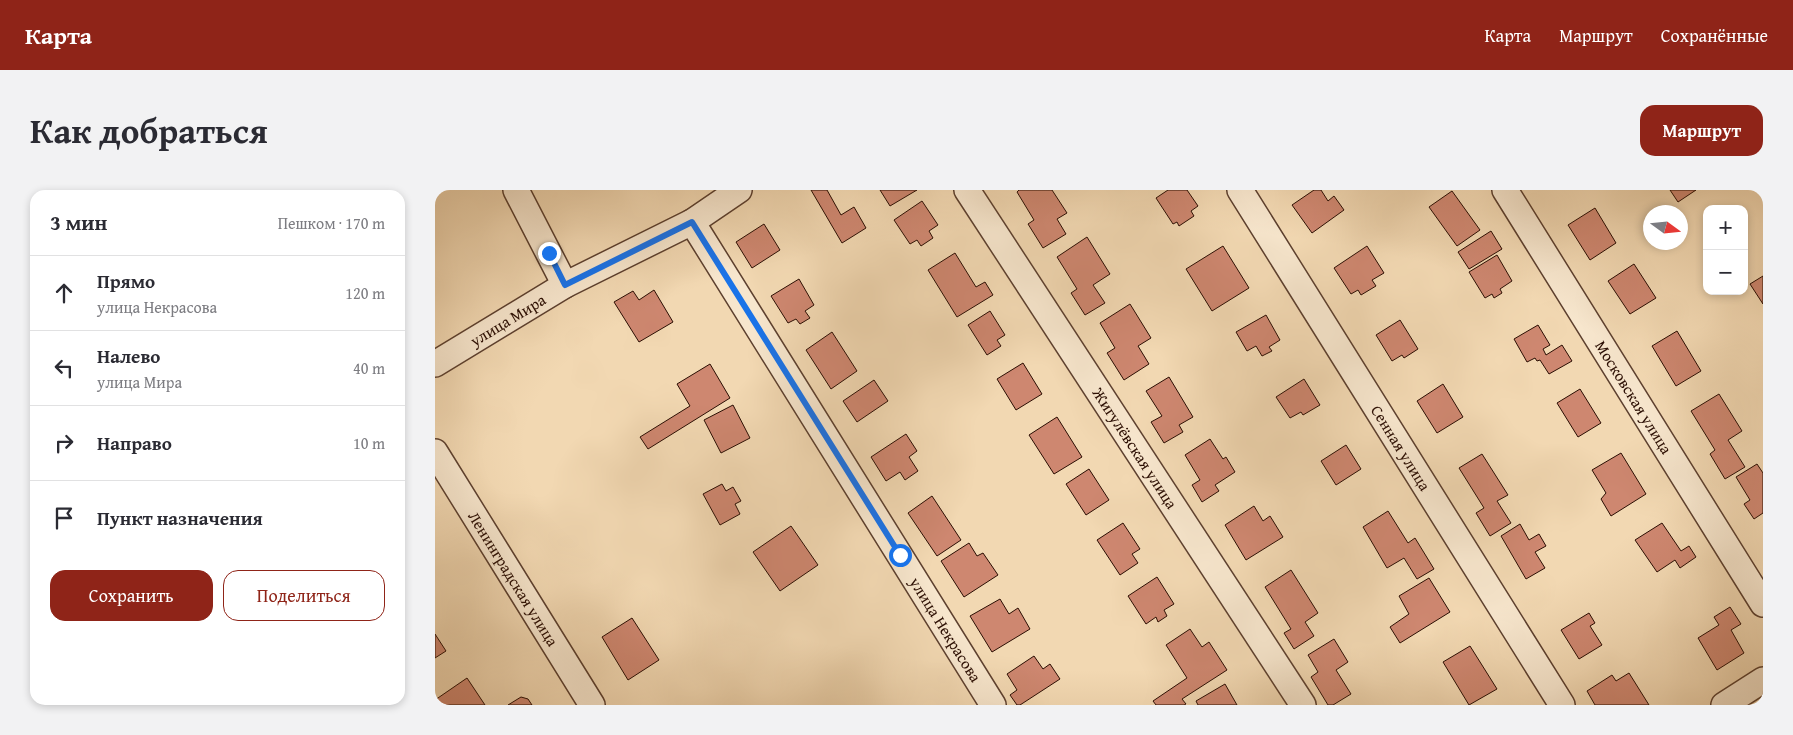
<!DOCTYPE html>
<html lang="ru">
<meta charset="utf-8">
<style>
body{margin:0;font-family:"Gentium Book Plus",serif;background:#f2f2f3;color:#2b2b33}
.controls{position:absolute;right:15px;top:15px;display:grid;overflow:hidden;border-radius:10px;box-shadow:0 2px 8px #0003}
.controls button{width:45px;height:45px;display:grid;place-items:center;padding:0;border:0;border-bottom:1px solid #e1e1e2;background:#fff;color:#2b2b33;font:25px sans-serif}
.compass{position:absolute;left:1208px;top:15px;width:45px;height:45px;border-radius:50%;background:#fff;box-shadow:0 2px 8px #0003;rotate:105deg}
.stop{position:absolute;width:15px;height:15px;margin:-11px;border:4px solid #1a73e8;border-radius:50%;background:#fff}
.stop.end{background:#1a73e8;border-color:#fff;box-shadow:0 1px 5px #0008}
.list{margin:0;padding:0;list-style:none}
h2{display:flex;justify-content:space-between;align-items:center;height:65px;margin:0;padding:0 20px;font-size:21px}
h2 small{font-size:16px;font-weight:400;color:#7c7c81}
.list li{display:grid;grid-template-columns:32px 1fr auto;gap:15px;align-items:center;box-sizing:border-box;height:75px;padding:0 20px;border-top:1px solid #e1e1e2}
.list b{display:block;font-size:19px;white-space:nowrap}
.list p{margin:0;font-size:16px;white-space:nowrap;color:#7c7c81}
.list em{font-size:16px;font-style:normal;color:#7c7c81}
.actions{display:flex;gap:10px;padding:15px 20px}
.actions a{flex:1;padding:11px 0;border:1px solid #8f2418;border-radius:15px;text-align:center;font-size:18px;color:#8f2418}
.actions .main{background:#8f2418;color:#fff}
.icon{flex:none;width:28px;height:28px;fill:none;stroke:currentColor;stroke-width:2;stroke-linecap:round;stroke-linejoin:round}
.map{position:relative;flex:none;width:1328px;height:515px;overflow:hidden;border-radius:15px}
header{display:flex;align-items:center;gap:30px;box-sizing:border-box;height:70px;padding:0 25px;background:#8f2418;color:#fff}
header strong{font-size:24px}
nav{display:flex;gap:28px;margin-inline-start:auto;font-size:18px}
.intro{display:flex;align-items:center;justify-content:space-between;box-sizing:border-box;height:120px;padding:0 30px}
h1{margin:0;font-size:35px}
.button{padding:12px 22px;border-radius:15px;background:#8f2418;color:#fff;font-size:18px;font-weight:700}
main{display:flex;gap:30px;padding:0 30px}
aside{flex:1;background:#fff;border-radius:15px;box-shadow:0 2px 8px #0003}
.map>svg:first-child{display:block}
.building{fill:#ce8770;stroke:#2b0e03}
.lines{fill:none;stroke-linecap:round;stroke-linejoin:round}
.minor-casing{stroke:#5d402f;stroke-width:28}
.minor{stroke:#f7e6cd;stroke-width:25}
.route{stroke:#1a73e8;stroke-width:6}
.labels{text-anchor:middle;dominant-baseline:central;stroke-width:5;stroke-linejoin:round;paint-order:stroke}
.street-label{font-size:16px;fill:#2b0e03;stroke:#f7e6cd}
</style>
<header>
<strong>Карта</strong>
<nav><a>Карта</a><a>Маршрут</a><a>Сохранённые</a></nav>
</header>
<div class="intro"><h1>Как добраться</h1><a class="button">Маршрут</a></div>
<main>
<aside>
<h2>3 мин<small>Пешком · 170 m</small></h2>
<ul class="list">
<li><svg class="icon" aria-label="ahead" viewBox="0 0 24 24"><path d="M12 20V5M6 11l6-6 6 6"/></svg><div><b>Прямо</b><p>улица Некрасова</p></div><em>120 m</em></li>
<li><svg class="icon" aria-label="left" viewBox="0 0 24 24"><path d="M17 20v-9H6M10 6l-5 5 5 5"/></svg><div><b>Налево</b><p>улица Мира</p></div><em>40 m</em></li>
<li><svg class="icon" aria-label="right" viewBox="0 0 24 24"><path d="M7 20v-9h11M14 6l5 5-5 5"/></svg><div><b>Направо</b></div><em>10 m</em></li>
<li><svg class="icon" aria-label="arrive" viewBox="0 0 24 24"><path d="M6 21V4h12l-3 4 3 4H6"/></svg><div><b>Пункт назначения</b></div></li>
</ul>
<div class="actions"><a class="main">Сохранить</a><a>Поделиться</a></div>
</aside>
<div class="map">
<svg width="1328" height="515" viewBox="0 0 1328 515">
<rect width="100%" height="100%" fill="#f2d8b2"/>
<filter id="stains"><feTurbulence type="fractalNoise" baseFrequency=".004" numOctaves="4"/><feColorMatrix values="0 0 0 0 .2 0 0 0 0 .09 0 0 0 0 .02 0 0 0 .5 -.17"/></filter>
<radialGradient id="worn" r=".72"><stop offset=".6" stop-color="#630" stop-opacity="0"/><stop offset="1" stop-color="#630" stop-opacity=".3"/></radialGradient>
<path class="building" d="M 376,0 L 392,0 L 406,25 L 419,17 L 431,38 L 407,53 Z
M 445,0 L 482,0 L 455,16 Z
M 584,0 L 617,0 L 632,23 L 622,29 L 631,44 L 608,58 L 593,34 L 599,30 L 582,2 Z
M 733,0 L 752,0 L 763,16 L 756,21 L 759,26 L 744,36 L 742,32 L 738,34 L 721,8 Z
M 879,0 L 886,0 L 893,11 L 899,6 L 909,20 L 877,43 L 857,15 Z
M 1235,0 L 1261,0 L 1243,12 Z
M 1017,1 L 1045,40 L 1022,56 L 994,17 Z
M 487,11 L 503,35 L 494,41 L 498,48 L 486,56 L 482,50 L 475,54 L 459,30 Z
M 1160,18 L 1181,53 L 1155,70 L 1133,35 Z
M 329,34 L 345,60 L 317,78 L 301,52 Z
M 1056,41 L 1067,59 L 1034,79 L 1023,62 Z
M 652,47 L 675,84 L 658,95 L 670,113 L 650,125 L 636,103 L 642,99 L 622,67 Z
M 788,56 L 814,98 L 777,121 L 751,79 Z
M 932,56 L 949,83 L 937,90 L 941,96 L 926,105 L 923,100 L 916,104 L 899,78 Z
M 520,63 L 541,97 L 550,92 L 558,105 L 522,127 L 493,80 Z
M 1062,65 L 1077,91 L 1065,99 L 1067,103 L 1059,108 L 1057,104 L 1050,108 L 1034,82 Z
M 1199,74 L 1221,108 L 1195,124 L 1173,91 Z
M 1328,86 L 1328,114 L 1315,94 Z
M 364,89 L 379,115 L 370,121 L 375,128 L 365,134 L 361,129 L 353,133 L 336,106 Z
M 219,100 L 238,132 L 204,152 L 179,112 L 198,101 L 204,110 Z
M 695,114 L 716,148 L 703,156 L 714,174 L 689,190 L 672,163 L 680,158 L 665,133 Z
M 555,121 L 570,145 L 562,150 L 566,156 L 552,165 L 533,135 Z
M 831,125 L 845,150 L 834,157 L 837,161 L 827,166 L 821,156 L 812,161 L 801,142 Z
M 965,130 L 983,159 L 969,168 L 967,165 L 957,171 L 941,145 Z
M 1103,135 L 1115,155 L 1108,159 L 1111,165 L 1127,155 L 1137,171 L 1114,184 L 1105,170 L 1102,171 L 1100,168 L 1092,172 L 1079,149 Z
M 1242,141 L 1266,181 L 1241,196 L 1217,156 Z
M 397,142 L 422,181 L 396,199 L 371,160 Z
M 588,173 L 607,204 L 581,220 L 562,189 Z
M 275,174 L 295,208 L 213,259 L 205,247 L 255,216 L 242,194 Z
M 734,187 L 758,227 L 744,235 L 748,242 L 729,253 L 716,232 L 727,226 L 711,201 Z
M 869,189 L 885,215 L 868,225 L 866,222 L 855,228 L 841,207 Z
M 439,190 L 453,211 L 422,232 L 408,211 Z
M 1008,194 L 1028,227 L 1002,243 L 982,211 Z
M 1145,199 L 1166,233 L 1143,247 L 1122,213 Z
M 1284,204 L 1307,241 L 1293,250 L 1310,277 L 1290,289 L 1275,264 L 1280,260 L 1256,221 Z
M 298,215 L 315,248 L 286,263 L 269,230 Z
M 622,227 L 647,267 L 619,284 L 594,245 Z
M 471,244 L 482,261 L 474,267 L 483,281 L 470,290 L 465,282 L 451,291 L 436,267 Z
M 775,249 L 788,269 L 791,267 L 800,282 L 780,295 L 784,301 L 767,312 L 757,295 L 765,290 L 750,265 Z
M 911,255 L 926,279 L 901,295 L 886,271 Z
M 1186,263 L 1211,304 L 1176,326 L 1166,309 L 1171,303 L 1157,280 Z
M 1047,264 L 1073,305 L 1062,311 L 1076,333 L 1055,346 L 1041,323 L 1049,318 L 1024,278 Z
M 1322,274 L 1328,283 L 1328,323 L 1319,329 L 1309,314 L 1315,310 L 1301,287 Z
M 654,279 L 674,310 L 651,325 L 631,294 Z
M 287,294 L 291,301 L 298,297 L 306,311 L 300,314 L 305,324 L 285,335 L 268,304 Z
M 497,306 L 526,350 L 502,366 L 473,323 Z
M 819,316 L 828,331 L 835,326 L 848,347 L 811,370 L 790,335 Z
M 953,321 L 973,353 L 980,348 L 999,379 L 982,389 L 969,368 L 952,378 L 928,337 Z
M 688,333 L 705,359 L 697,364 L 703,373 L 685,385 L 662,350 Z
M 1227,333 L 1246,361 L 1254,356 L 1261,367 L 1245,378 L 1240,370 L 1222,382 L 1200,350 Z
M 1085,334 L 1094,350 L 1104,344 L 1111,356 L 1100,362 L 1110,378 L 1091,389 L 1066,346 Z
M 356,336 L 383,375 L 345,401 L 318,362 Z
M 534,353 L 542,366 L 548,363 L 563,385 L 529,407 L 506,371 Z
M 856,380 L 883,423 L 870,432 L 879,446 L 859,459 L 849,443 L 856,439 L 830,397 Z
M 722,387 L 739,414 L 729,420 L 732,426 L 723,432 L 721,427 L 711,434 L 693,406 Z
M 994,388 L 1015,422 L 965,453 L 955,437 L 974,424 L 964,406 Z
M 565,409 L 574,424 L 583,418 L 595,439 L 557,462 L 535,426 Z
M 1295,417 L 1306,434 L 1296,440 L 1309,463 L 1282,480 L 1263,448 L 1284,435 L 1279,427 Z
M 1154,423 L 1160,433 L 1155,436 L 1167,455 L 1144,469 L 1126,440 Z
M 197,428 L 224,470 L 193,490 L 167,447 Z
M 755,439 L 767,457 L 774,452 L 792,480 L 747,509 L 751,514 L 749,515 L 721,515 L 718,511 L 752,488 L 731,455 Z
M 0,444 L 11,461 L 0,468 Z
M 899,449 L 913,472 L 901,480 L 916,504 L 898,515 L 893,515 L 876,487 L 883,482 L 873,465 Z
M 1035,456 L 1062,499 L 1034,515 L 1008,472 Z
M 599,466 L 608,479 L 615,474 L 625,489 L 585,515 L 582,515 L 575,505 L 582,500 L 572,484 Z
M 1194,483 L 1214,515 L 1160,515 L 1152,501 L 1177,485 L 1181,491 Z
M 32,488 L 50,515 L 0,515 L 0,510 Z
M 790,494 L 802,515 L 763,515 L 761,511 Z
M 86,507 L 93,509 L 97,515 L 73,515 Z"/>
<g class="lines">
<g class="minor-casing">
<g id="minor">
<path d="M 81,0 L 130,95"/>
<path id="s1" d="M 532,0 L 868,515"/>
<path id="s2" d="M 805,0 L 1127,515"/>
<path id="s3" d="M 1070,0 L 1328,414"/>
<path id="s4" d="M 257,32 L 558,515"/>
<path id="s5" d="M 0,174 L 130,95 L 257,32 L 304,0"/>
<path id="s6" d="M 0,262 L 157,515"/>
<path d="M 1289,515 L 1328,490"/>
</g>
</g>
<use href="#minor" class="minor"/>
</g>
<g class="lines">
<path class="route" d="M 114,63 L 130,95 L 257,32 L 465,365"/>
</g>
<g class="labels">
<g class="street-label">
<text stroke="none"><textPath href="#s5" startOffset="85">улица Мира</textPath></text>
<text stroke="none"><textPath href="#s3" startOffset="244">Московская улица</textPath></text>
<text stroke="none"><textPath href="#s1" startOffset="308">Жигулёвская улица</textPath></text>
<text stroke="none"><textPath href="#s2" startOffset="304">Сенная улица</textPath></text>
<text stroke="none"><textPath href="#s6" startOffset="149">Ленинградская улица</textPath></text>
<text stroke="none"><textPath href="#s4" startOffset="480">улица Некрасова</textPath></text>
</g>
</g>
<rect width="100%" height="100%" filter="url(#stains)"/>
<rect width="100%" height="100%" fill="url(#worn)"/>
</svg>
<div class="controls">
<button>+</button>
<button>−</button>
</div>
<svg class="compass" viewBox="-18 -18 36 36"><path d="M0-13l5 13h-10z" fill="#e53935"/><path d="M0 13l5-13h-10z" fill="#7c7c81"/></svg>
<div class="stop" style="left:465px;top:365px"></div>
<div class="stop end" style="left:114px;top:63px"></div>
</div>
</main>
